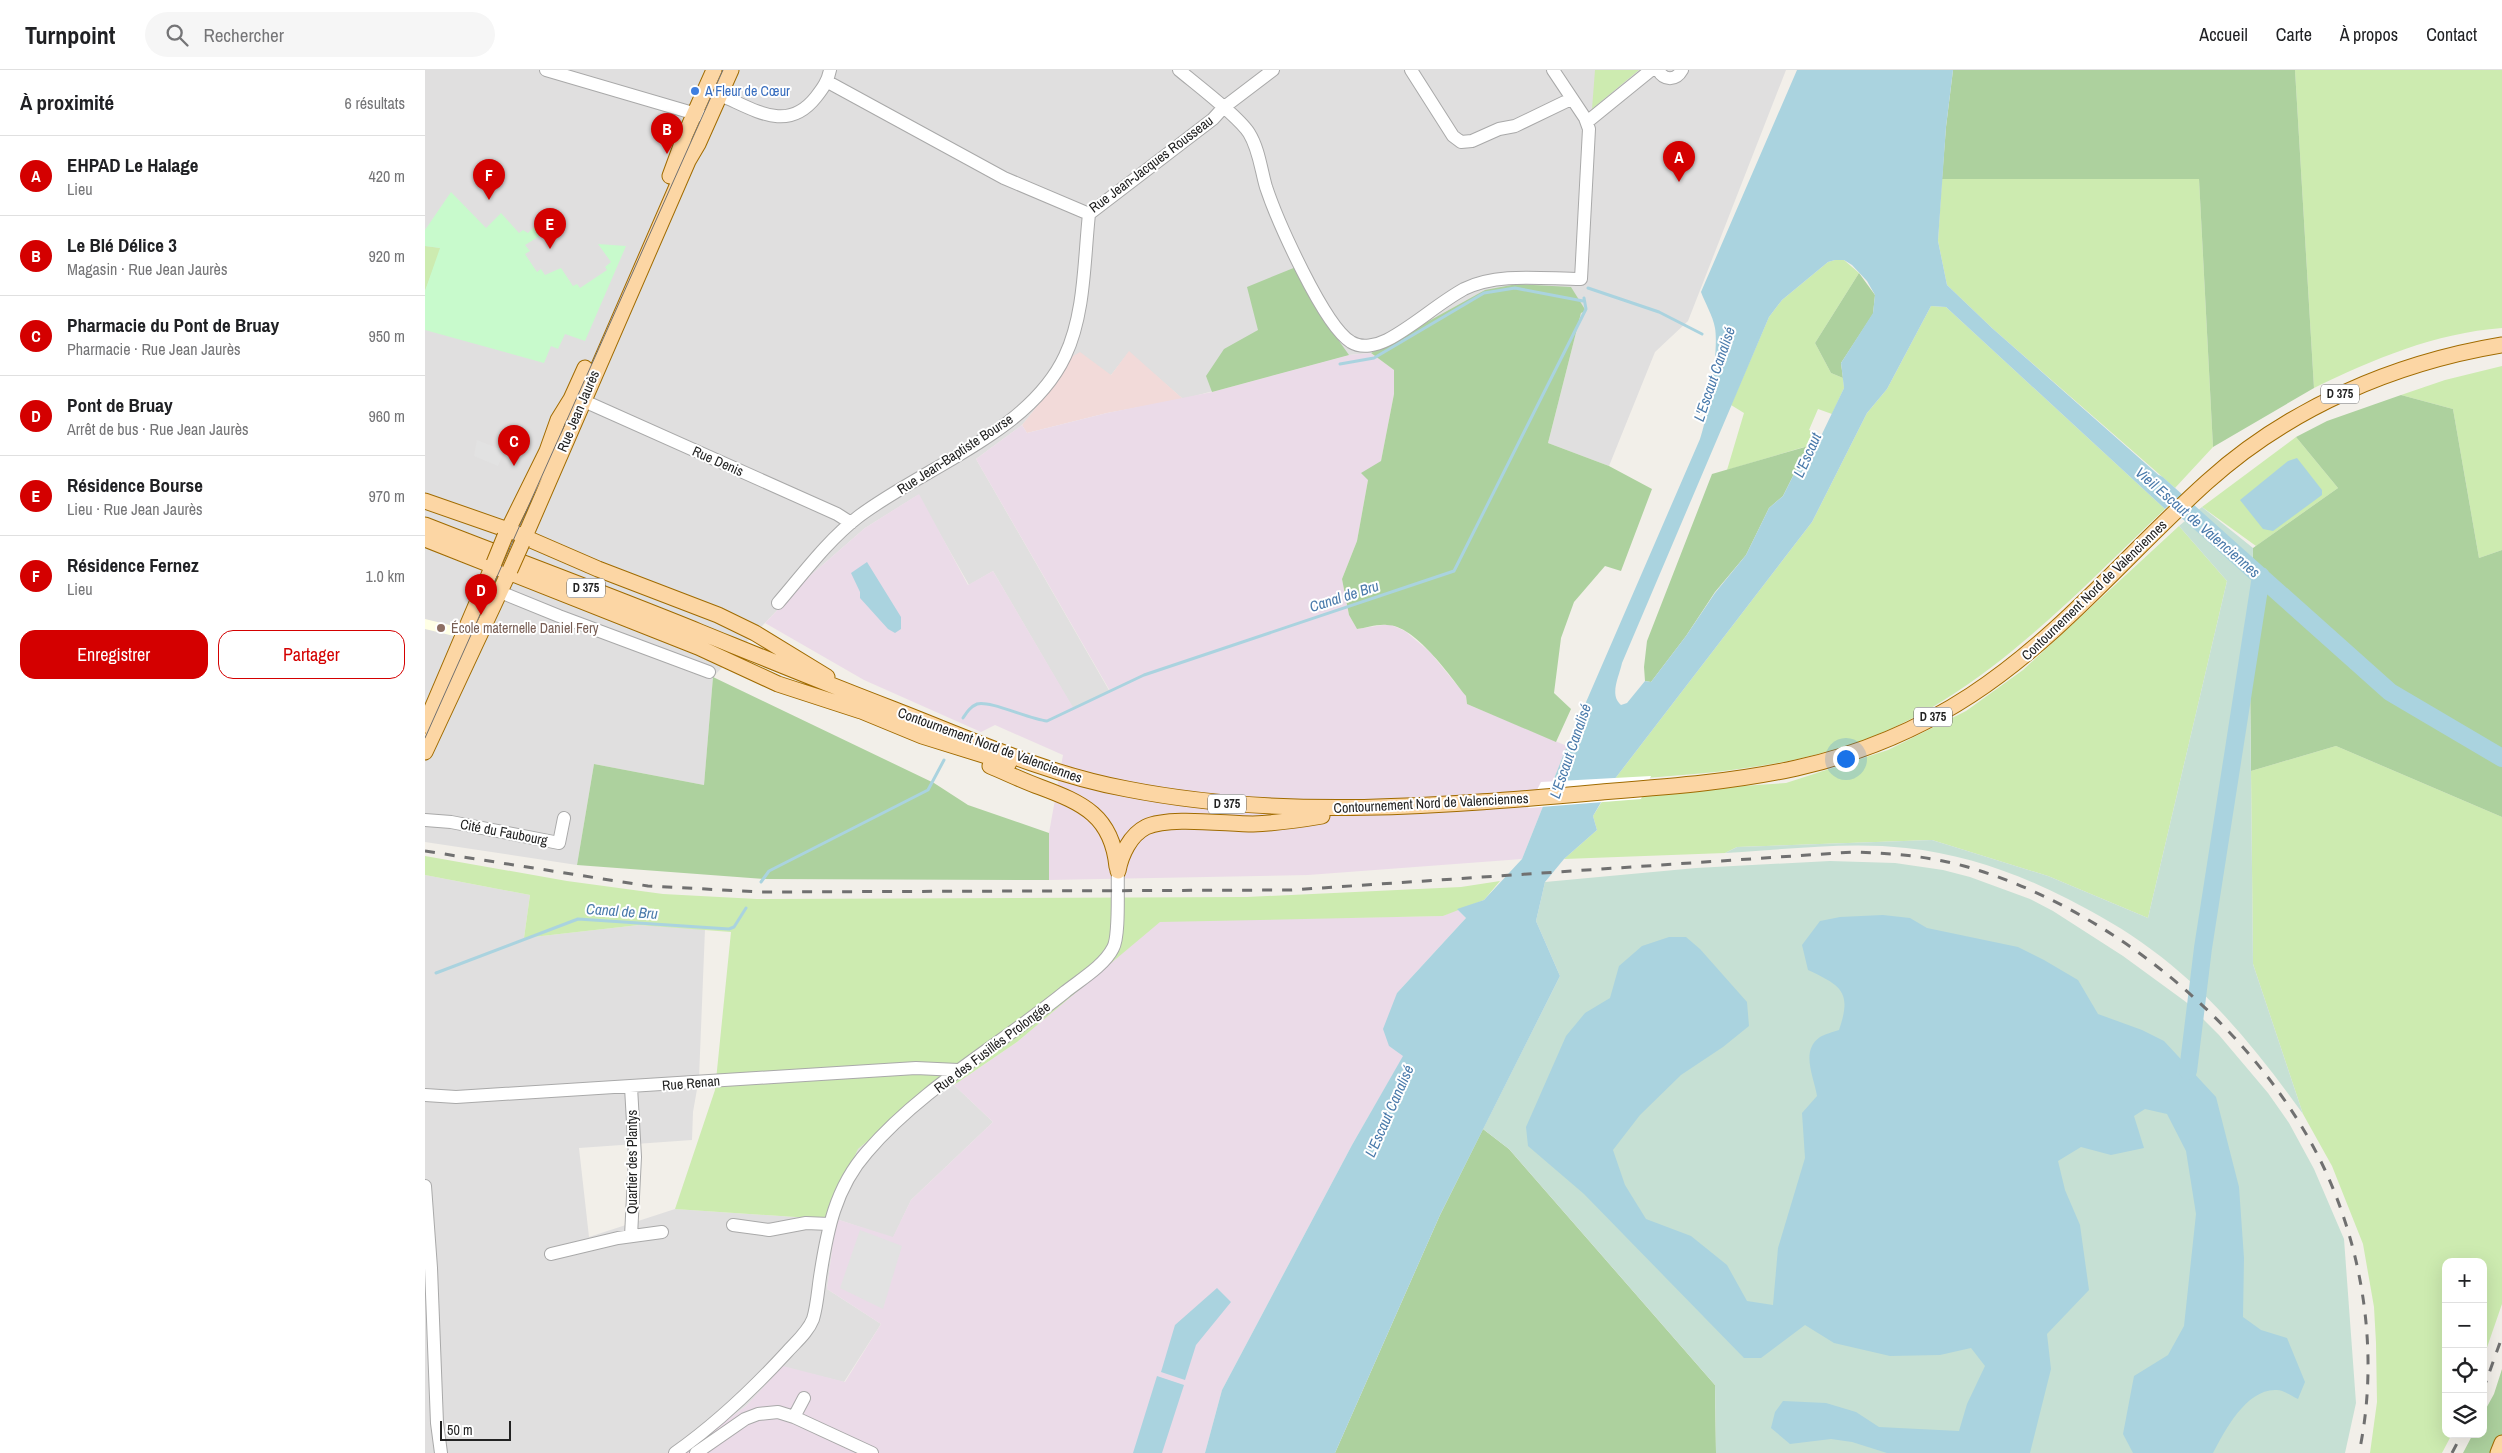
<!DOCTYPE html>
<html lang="fr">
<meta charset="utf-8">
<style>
body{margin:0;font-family:"Archivo Narrow",sans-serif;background:#f6f6f6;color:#202124}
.controls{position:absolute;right:15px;bottom:15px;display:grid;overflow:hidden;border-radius:10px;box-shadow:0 5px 20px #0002}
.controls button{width:45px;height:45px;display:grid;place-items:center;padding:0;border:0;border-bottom:1px solid #e0e0e0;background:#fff;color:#202124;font:25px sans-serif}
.scale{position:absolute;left:15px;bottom:12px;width:71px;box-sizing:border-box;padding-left:5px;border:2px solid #222;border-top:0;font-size:14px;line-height:18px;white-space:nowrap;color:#222;-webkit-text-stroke:4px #fff;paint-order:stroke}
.you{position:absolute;left:1420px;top:688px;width:18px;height:18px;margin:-12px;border:4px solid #fff;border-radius:50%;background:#1a73e8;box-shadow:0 0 0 8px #1a73e833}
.badge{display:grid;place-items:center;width:32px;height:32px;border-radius:50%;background:#d40000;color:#fff;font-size:16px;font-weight:700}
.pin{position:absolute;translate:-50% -41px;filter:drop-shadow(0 1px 2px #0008)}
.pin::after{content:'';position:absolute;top:26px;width:18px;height:15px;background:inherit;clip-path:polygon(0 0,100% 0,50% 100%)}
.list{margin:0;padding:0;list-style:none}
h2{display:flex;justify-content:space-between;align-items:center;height:65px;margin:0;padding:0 20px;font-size:21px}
h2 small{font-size:16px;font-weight:400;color:#757577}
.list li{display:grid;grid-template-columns:32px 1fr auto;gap:15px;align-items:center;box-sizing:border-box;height:80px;padding:0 20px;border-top:1px solid #e0e0e0}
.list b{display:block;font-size:19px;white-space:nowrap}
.list p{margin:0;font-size:16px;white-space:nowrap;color:#757577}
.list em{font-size:16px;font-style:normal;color:#757577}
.actions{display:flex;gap:10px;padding:15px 20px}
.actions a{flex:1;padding:11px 0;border:1px solid #d40000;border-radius:15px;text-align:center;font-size:18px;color:#d40000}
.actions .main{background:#d40000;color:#fff}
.icon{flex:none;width:28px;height:28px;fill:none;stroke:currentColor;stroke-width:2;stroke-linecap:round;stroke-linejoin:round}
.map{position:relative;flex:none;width:2077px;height:1383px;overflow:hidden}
header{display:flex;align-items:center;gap:30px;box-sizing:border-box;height:70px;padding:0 25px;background:#fff;border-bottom:1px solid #e0e0e0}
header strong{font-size:24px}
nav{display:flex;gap:28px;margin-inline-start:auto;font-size:18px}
.search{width:350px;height:45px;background:#f6f6f6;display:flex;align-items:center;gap:12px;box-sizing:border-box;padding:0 18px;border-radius:28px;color:#757577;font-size:19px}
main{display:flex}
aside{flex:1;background:#fff}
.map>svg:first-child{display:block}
.residential{fill:#e0dfdf}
.commercial{fill:#f2dad9}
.industrial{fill:#ebdbe8}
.education{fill:#ffffe5}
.grass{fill:#cdebb0}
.forest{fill:#add19e}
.wetland{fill:#c6e0d4}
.park{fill:#c8facc}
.parking{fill:#e2e2e2}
.water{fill:#aad3df;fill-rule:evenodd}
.pier{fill:#fff}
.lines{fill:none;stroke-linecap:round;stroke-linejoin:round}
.stream{stroke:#aad3df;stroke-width:3}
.river{stroke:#aad3df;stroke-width:18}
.minor-casing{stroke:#a9a9a9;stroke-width:14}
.major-casing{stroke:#a06b00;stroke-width:17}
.minor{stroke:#fff;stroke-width:12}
.major{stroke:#fcd6a4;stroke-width:15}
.tram{stroke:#707070;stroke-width:1}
.rail{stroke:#707070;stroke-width:3;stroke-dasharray:10 10;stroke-linecap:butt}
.major-bridge-casing{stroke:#a06b00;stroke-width:17;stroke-linecap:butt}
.major-bridge{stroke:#fcd6a4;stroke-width:15}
.shop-dot{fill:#3f7fe0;stroke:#fff;stroke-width:2}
.education-dot{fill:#8d6e63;stroke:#fff;stroke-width:2}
.labels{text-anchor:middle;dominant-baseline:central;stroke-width:4;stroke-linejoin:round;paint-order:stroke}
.shield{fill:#fff;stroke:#646464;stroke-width:1}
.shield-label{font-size:12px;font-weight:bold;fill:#222}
.shop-label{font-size:14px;fill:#366cbe;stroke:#fff;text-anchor:start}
.street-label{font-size:14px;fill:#222;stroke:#fff}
.education-label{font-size:14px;fill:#785e54;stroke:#fff;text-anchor:start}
.water-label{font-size:15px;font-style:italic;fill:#4a7aab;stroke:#fff}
</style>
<header>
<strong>Turnpoint</strong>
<div class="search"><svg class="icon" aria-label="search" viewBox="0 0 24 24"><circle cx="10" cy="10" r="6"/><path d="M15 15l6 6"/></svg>Rechercher</div>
<nav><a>Accueil</a><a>Carte</a><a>À propos</a><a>Contact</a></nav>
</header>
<main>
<aside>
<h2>À proximité<small>6 résultats</small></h2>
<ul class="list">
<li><span class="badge">A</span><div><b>EHPAD Le Halage</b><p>Lieu</p></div><em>420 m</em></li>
<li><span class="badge">B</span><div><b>Le Blé Délice 3</b><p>Magasin · Rue Jean Jaurès</p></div><em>920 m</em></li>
<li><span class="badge">C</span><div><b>Pharmacie du Pont de Bruay</b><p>Pharmacie · Rue Jean Jaurès</p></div><em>950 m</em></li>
<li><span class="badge">D</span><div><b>Pont de Bruay</b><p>Arrêt de bus · Rue Jean Jaurès</p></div><em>960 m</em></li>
<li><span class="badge">E</span><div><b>Résidence Bourse</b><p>Lieu · Rue Jean Jaurès</p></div><em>970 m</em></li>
<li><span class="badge">F</span><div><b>Résidence Fernez</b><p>Lieu</p></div><em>1.0 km</em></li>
</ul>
<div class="actions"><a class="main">Enregistrer</a><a>Partager</a></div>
</aside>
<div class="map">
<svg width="2077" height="1383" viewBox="0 0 2077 1383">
<rect width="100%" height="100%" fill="#f2efe9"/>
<path class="residential" d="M 0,0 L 1361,0 L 1263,251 L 1230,282 L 1184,396 L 1123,373 L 1156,243 L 1160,241 L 978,267 L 946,283 L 924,285 L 758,329 L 704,282 L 686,305 L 626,319 L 597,355 L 551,389 L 685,622 L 649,640 L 568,501 L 544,515 L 493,425 L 440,458 L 386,505 L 288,607 L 279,715 L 169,694 L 152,795 L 0,772 Z
M 0,805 L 105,825 L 99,868 L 214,855 L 280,859 L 274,1008 L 268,1042 L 267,1070 L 154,1078 L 164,1167 L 250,1139 L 399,1149 L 433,1079 L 514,1012 L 529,1015 L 568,1052 L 486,1130 L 468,1168 L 411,1149 L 402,1219 L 456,1254 L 419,1312 L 358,1297 L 321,1336 L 258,1383 L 0,1383 Z"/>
<path class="commercial" d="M 704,281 L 758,329 L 682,343 L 602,363 L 597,355 L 626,319 L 648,286 L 655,282 L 686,305 Z"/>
<path class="industrial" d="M 946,283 L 969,300 L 969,324 L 956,391 L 943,410 L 932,471 L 917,509 L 924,545 L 932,559 L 964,554 L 980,561 L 1005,582 L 1041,626 L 1042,634 L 1142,676 L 1097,789 L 883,805 L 624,810 L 624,763 L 638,685 L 570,655 L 556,662 L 439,610 L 340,553 L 386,505 L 440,458 L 494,424 L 543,515 L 568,501 L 649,639 L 685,621 L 551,389 L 597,355 L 602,363 L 682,343 L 787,322 L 924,285 Z
M 1032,839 L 1041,848 L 972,923 L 964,976 L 979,985 L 927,1075 L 797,1320 L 780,1383 L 258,1383 L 321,1336 L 358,1296 L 420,1312 L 456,1254 L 402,1219 L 411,1149 L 468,1167 L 486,1130 L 568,1052 L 529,1015 L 592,972 L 735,851 L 1018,846 Z"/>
<path class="education" d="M 0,549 L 33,557 L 29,566 L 0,559 Z"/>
<path class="grass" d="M 1170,0 L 1214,0 L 1167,39 Z
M 1870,0 L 2077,0 L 2077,258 C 2010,263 1949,289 1889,318 Z
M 1517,109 L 1774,109 L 1788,377 L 1750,418 L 1567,258 L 1522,215 L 1513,171 Z
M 0,176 L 16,178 L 0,221 Z
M 1410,190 L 1419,190 L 1434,203 L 1390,273 L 1406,303 L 1418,308 L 1419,318 L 1407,344 L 1393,339 L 1384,360 L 1396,366 L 1387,385 L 1379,377 L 1302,400 L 1319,343 L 1306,335 L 1344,247 L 1357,230 L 1403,192 Z
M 1506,236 L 1521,237 L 1740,439 C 1646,528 1549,636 1421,676 C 1346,700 1267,705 1189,710 L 1387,452 L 1442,343 L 1462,319 Z
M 2077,296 L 2077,480 L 2054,488 L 2028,339 L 1976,325 L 2020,310 Z
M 1871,367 L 1913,418 L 1831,476 L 1777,437 Z
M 1754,456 L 1802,511 L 1723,848 L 1623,806 L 1507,770 L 1312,777 L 1300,783 L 1139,789 L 1172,760 L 1168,746 L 1181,725 L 1361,713 L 1463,680 L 1541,641 L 1598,600 Z
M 1911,676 L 2077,747 L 2077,1234 L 2058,1289 L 2058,1192 L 2021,1192 L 2021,1364 L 2027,1364 L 2017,1383 L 1945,1383 L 1952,1332 L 1951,1273 L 1949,1237 L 1938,1174 L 1907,1096 L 1878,1044 L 1828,894 L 1826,701 Z
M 0,786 L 142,811 L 238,824 L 332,829 L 822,827 L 1036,817 L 1075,811 L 1059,830 L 1018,846 L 735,852 L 592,972 L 529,1015 L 514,1012 L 433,1079 L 400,1149 L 250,1139 L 290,1020 L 306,862 L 214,855 L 99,868 L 105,825 L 0,805 Z"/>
<path class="forest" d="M 1528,0 L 1870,0 L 1889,318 L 1788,377 L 1774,109 L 1517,109 L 1521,57 Z
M 871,197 L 892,240 L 924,285 L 787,322 L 781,306 L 799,279 L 833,260 L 822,217 Z
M 1434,203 L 1450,225 L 1448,244 L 1416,293 L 1418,308 L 1406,303 L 1390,273 Z
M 1092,214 L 1146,217 L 1161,241 L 1156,243 L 1123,373 L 1184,396 L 1227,419 L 1196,501 L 1180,496 L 1149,532 L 1136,568 L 1129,623 L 1146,639 L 1131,672 L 1042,634 L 1041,626 C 1025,606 990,555 962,555 C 952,554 941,558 932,559 L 924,545 L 917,509 L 932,471 L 943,410 L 936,403 L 956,391 L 969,324 L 969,300 L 946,283 L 1060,220 Z
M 1976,325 L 2028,339 L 2054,488 L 2077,480 L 2077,747 L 1911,676 L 1826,701 L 1825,609 L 1828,478 L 1913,418 L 1871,367 L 1902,351 Z
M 1380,377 L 1387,385 L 1373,396 L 1358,426 L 1344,438 L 1321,485 L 1290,522 L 1261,566 L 1226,612 L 1220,611 L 1219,597 L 1222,571 L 1287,404 Z
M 288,607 L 509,713 L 543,735 L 624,763 L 624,810 L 339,809 L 152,795 L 169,694 L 279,715 Z
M 1058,1059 L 1084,1079 L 1290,1315 L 1291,1383 L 910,1383 L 1015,1145 Z
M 2077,1299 L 2077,1383 L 2038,1383 L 2048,1364 L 2058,1364 L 2058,1344 L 2069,1324 Z"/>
<path class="wetland" d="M 1777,437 L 1828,478 L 1825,609 L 1828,894 L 1878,1044 C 1835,984 1787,924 1727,880 C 1701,860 1672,844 1643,829 C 1592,803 1538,784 1481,778 C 1423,771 1358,780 1300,783 L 1312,777 L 1507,770 L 1623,806 L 1723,848 L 1802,511 L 1754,456 Z
M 1405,791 L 1470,793 L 1518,800 L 1545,807 L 1605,829 L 1628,841 L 1698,886 L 1761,932 L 1794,965 L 1843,1023 L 1864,1053 L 1889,1099 L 1919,1169 L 1931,1333 L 1920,1383 L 1291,1383 L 1290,1315 L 1084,1079 L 1058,1059 L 1135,906 L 1111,851 L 1120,812 L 1271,798 Z"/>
<path class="park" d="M 26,122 L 61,158 L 76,143 L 94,163 L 98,160 L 103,163 L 124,142 L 130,148 L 113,158 L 118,164 L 100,175 L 105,181 L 100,184 L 112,202 L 116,199 L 120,205 L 136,198 L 148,216 L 152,214 L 155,218 L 182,200 L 180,197 L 186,192 L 173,174 L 201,176 L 160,271 L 140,264 L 133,279 L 126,276 L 119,293 L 0,260 L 0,221 L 15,178 L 0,176 L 0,160 Z"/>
<path class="parking" d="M 52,370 L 80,381 L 73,396 L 49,386 Z
M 435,1160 L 477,1176 L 458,1239 L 415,1218 Z"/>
<path class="water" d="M 1372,0 L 1528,0 L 1521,57 L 1513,171 L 1522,215 L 1567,258 L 1755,424 L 1740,439 L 1521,237 L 1506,236 L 1462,319 L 1442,343 L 1387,452 L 1189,710 L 1168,746 L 1172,760 L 1139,789 L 1120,812 L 1111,851 L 1135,906 L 1015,1145 L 910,1383 L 780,1383 L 797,1320 L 927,1075 L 978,986 L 964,976 L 958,959 L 972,923 L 1041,848 L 1032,839 L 1059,830 L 1097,789 L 1142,676 L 1275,369 C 1283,346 1294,281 1290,258 C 1288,246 1280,233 1276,222 ZM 1410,190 L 1419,190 L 1427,195 L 1442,211 L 1450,225 L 1448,243 L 1416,293 L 1419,318 L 1387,385 L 1373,396 L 1358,426 L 1344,438 L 1321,485 L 1290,523 L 1261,566 L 1226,612 L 1220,611 L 1202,633 L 1196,635 C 1184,625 1194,607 1197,593 L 1344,247 L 1357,230 L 1403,192 Z
M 1872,388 L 1897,420 L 1897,425 L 1848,461 L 1838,459 L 1815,430 L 1863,391 Z
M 442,492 L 476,547 L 476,559 L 470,563 L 463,559 L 435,528 L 435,522 L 426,503 Z
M 1458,845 L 1485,848 L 1502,858 L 1593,877 L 1619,890 L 1653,910 L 1673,944 L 1717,960 L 1739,971 L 1791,1027 L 1814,1117 L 1819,1188 L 1818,1247 L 1836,1260 L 1862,1268 L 1880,1312 L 1873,1329 C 1867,1326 1858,1320 1852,1320 C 1822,1318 1800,1360 1788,1383 L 1708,1383 L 1698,1364 L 1709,1306 L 1743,1285 L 1759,1256 L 1771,1144 L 1761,1081 L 1742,1044 L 1720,1039 L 1709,1046 L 1719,1078 L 1686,1085 L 1656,1077 L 1633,1091 L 1640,1120 L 1655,1155 L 1664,1220 L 1622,1264 L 1626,1299 L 1605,1383 L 1462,1383 L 1427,1372 L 1406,1369 L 1365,1374 L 1346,1358 L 1350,1342 L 1358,1331 L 1401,1333 L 1431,1342 L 1454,1357 L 1534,1361 L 1542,1334 L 1560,1296 L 1546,1278 L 1515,1285 L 1465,1286 L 1409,1273 L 1380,1255 L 1336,1288 L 1319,1288 L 1159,1124 L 1103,1076 L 1101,1057 L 1141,966 L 1160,943 L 1185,928 L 1194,896 L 1217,876 L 1244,867 L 1261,867 L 1275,879 L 1322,932 L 1324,956 L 1298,977 L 1256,1005 L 1215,1045 L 1188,1080 L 1200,1115 L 1221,1149 L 1266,1166 L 1302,1195 L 1322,1231 L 1348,1235 L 1353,1178 L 1380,1088 L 1377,1043 L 1392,1026 C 1389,1007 1375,981 1395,967 C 1400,964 1408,962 1414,960 C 1427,922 1417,916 1383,900 L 1377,875 L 1395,851 L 1415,847 Z
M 792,1218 L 806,1232 L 771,1275 L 760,1310 L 736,1302 L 750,1255 Z
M 732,1306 L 759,1315 L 737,1383 L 708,1383 Z"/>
<path class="pier" d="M 1226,706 L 1216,729 L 1103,738 L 1116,712 Z"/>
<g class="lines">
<path class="stream" d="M 1163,218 L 1234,242 L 1277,264
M 915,294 L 949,288 L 1059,223 L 1090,218 L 1158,231
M 538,648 C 542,642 545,637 552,634 C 564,630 604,649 622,651 L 719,605 L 1029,501 L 1161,239 L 1159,228
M 336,812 L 344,801 L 503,720 L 519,690
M 11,903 L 153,849 L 304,859 L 309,857 L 321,838"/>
<path class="river" d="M 1732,414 L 1965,622 L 2077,688
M 1763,1001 L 1778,878 L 1836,506"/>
<g class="minor-casing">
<path id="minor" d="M 121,0 L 278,46
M 754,0 C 772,15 813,46 824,63 C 834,79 836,100 841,117 C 852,150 899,256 926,272 C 937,279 952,275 962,270 C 989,256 1012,234 1039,219 C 1073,202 1119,209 1156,209 L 1164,59 L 1160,48 L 1128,0
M 986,0 L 1028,66 L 1036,72 L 1047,71 L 1074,59 L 1090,56 L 1146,29
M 1233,0 C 1239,11 1251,11 1257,0
M 403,12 L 579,108 L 664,144
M 295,25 C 329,39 362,64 391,27 C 398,18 403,11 405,0
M 1162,52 L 1226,0
M 664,144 L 788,49 L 798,38 L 848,0
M 159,331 L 412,444 L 426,453
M 75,522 L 134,546 L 284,602
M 353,533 C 378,504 402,471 433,447 C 497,398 604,363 640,286 C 660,244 659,190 664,144
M 0,750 L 26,752 L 134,773 L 139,748
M 206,1017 L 210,1087 L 206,1166
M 0,1025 L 31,1027 L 491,998 L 533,1000
M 0,1116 L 6,1198 L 12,1353 L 16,1383
M 308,1155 L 344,1160 L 381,1153 L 404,1154
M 126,1184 L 193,1168 L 237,1162
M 369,1347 L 379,1328
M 250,1383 C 291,1354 328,1319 362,1282 C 371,1272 383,1262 388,1249 C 392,1236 393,1220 395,1207 C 402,1161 410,1118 442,1082 C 497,1018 575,975 640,922 C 655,910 679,896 688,878 C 695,866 692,817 693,801
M 271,1383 L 320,1349 L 333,1344 L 353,1342 L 369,1347 L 447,1383"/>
</g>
<g class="major-casing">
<path id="major" d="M 245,106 L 260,65 L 289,0
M 0,431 L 83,460 L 173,499 L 293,545 L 330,563 L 402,607
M 0,455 C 92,491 184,525 275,562 C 339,588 402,614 465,638 C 543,668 620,704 702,719 C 859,750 1019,736 1177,722 C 1315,711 1427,703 1546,625 C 1636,566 1703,483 1782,412 C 1864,338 1969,293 2077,275
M 80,466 L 122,381 L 133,350 L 146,329 L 160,298
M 0,469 L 273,577 L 353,614 L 436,641
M 97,473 L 263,91 L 273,74 L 306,0
M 429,638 L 497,666 L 584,693
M 0,655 L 69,493
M 0,682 L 85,500
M 565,696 C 582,703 598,711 615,717 C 658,733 687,746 692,797
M 693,801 C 696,785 705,765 721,757 C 744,746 801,754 828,754 C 851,753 874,750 897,746
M 2073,1383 L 2077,1373"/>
</g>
<use href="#minor" class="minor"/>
<use href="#major" class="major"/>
<path class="tram" d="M 0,668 L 298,0"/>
<path class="rail" d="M 0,781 L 223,816 L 337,822 L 866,820 L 1428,782 C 1466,783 1502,786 1539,796 C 1686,837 1835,961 1900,1100 C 1940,1187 1954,1289 1934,1383
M 2058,1320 L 2077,1267
M 2027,1383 L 2037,1364"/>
<g class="major-bridge-casing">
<path id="major-bridge" d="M 69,493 L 80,466
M 85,500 L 97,473"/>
</g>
<use href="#major-bridge" class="major-bridge"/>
</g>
<circle class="shop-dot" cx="270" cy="21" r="5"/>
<circle class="education-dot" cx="16" cy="558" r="5"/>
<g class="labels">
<g class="shield">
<rect x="1896" y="314.5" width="38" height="19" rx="4"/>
<rect x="142" y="508.5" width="38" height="19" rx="4"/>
<rect x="1489" y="637.5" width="38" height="19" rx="4"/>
<rect x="783" y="724.5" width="38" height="19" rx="4"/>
</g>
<g class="shield-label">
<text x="1915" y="324">D 375</text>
<text x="161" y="518">D 375</text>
<text x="1508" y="647">D 375</text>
<text x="802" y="734">D 375</text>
</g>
<g class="shop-label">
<text x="280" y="21">A Fleur de Cœur</text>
</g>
<g class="street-label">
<text transform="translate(726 94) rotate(-37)">Rue Jean-Jacques Rousseau</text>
<text transform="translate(153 341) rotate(-67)">Rue Jean Jaurès</text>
<text transform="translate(530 384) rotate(-33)">Rue Jean-Baptiste Bourse</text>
<text transform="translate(293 391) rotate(24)">Rue Denis</text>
<text transform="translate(1669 520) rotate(-44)">Contournement Nord de Valenciennes</text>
<text transform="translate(565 675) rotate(20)">Contournement Nord de Valenciennes</text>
<text transform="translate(1006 733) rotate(-3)">Contournement Nord de Valenciennes</text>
<text transform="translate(79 762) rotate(11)">Cité du Faubourg</text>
<text transform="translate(567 977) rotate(-37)">Rue des Fusillés Prolongée</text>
<text transform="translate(266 1013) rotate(-5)">Rue Renan</text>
<text transform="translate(207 1092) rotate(-90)">Quartier des Plantys</text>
</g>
<g class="education-label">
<text x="26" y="558">École maternelle Daniel Fery</text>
</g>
<g class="water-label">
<text transform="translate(1289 304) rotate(-71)">L'Escaut Canalisé</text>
<text transform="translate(1382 385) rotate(-66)">L'Escaut</text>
<text transform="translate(1773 452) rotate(41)">Vieil Escaut de Valenciennes</text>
<text transform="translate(919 526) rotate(-18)">Canal de Bru</text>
<text transform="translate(1145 681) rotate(-71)">L'Escaut Canalisé</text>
<text transform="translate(197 841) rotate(4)">Canal de Bru</text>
<text transform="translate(964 1041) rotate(-66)">L'Escaut Canalisé</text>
</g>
</g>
</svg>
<div class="controls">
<button>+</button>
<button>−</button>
<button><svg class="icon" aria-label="locate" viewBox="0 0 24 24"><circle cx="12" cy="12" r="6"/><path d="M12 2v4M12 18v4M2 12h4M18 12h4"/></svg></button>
<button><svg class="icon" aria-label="layers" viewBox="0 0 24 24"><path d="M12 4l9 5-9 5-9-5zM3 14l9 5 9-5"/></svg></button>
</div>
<div class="scale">50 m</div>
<div class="you"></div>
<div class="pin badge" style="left:1254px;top:112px">A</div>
<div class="pin badge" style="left:242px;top:84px">B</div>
<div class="pin badge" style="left:89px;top:396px">C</div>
<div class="pin badge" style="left:56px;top:545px">D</div>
<div class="pin badge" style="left:125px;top:179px">E</div>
<div class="pin badge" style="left:64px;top:130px">F</div>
</div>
</main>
